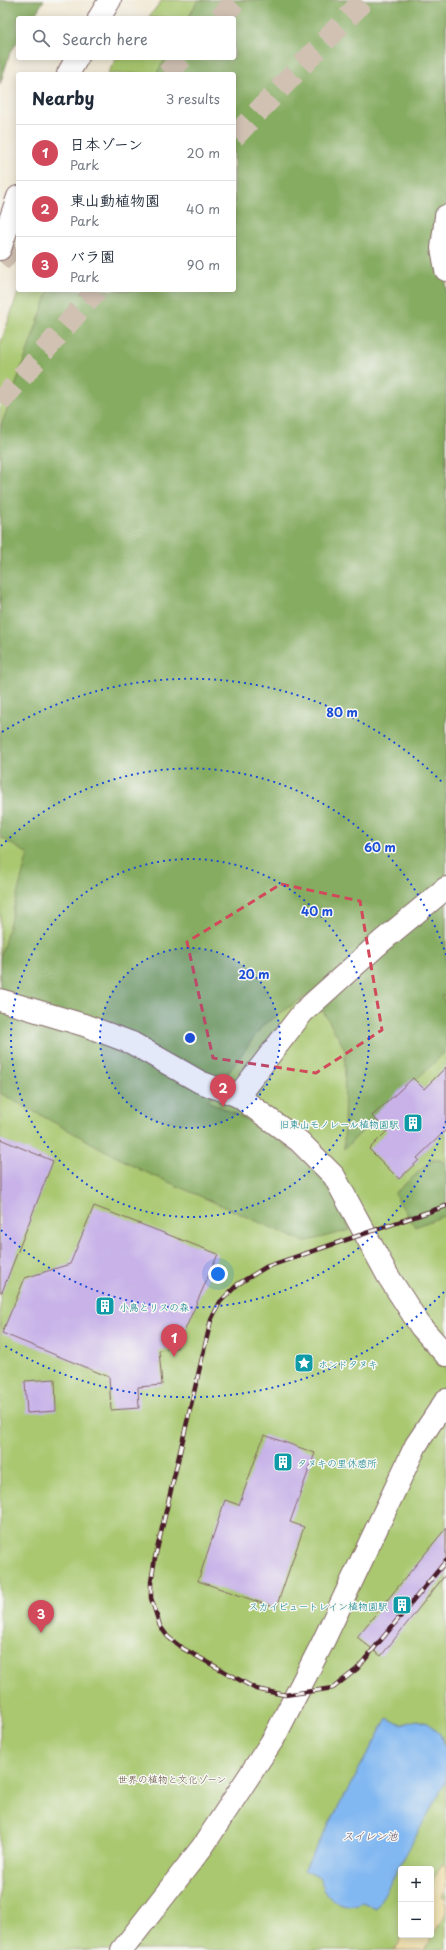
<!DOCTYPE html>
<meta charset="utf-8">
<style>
body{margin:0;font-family:"Playpen Sans","Klee One",sans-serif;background:#f6f6f7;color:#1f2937}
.controls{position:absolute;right:12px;bottom:12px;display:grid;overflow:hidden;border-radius:4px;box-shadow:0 2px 10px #0003}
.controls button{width:36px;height:36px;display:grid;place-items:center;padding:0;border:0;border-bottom:1px solid #e0e1e3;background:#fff;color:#1f2937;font:20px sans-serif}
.you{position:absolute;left:218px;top:1274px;width:14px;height:14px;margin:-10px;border:3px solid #fff;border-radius:50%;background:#1a73e8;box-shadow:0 0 0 6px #1a73e833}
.badge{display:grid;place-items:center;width:26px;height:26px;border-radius:50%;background:#d1495b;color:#fff;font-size:13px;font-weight:700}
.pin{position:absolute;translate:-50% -33px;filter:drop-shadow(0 1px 2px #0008)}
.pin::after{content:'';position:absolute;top:21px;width:14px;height:12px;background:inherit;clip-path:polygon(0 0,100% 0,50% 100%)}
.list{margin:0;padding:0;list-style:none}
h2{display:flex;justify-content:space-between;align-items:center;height:52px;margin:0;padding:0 16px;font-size:17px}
h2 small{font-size:13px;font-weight:400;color:#747a83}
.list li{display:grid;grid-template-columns:26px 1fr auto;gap:12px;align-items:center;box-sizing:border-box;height:56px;padding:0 16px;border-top:1px solid #e0e1e3}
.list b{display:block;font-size:15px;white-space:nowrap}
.list p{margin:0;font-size:13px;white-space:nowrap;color:#747a83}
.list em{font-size:13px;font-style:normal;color:#747a83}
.icon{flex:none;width:22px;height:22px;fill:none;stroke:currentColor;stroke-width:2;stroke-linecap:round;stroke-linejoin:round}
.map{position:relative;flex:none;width:446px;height:1950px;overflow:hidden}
.search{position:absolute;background:#fff;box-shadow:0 2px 10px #0003;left:16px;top:16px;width:220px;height:44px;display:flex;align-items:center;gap:10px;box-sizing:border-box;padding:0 14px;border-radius:4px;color:#747a83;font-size:15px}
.panel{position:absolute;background:#fff;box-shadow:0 2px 10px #0003;left:16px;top:72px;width:220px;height:220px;border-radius:4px}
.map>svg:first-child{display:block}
.green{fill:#a9c870;stroke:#7a744e;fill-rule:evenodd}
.forest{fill:#86ac62;stroke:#686646}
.sand{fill:#eeda9e;stroke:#9c7c64}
.water{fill:#82b8f1;stroke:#666c8e}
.building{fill:#c8b2e8}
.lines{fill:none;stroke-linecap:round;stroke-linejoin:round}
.highway-tunnel{stroke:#d0c1b3;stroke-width:22;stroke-dasharray:22 11;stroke-linecap:butt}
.street-casing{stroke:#846666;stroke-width:24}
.secondary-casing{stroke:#846666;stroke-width:24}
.street{stroke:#fff;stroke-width:22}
.secondary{stroke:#fff;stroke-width:22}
.rail-casing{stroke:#4a1f2b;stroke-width:4.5}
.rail{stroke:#f6f6f2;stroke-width:3;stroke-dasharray:9;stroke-linecap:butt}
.marked{fill:none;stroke:#d1495b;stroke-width:3;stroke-dasharray:8 5;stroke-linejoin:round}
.ring{fill:none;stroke:#1d4ed8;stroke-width:2;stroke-dasharray:2 4}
.labels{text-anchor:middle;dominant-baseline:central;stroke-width:3;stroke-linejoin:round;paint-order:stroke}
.culture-label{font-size:10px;fill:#0d838f;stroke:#f6f6f2;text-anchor:start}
.park-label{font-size:10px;fill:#665240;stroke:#f6f6f2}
.water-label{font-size:11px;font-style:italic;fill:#5b4d66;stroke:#f6f6f2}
.centre{fill:#1d4ed8;stroke:#f6f6f2;stroke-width:2}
.ring-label{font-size:12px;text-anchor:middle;font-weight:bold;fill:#1d4ed8;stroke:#f6f6f2;stroke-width:3;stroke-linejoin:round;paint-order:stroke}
</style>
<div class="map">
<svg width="446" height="1950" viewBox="0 0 446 1950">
<rect width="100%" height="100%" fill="#f6f6f2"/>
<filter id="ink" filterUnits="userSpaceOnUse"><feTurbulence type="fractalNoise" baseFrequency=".025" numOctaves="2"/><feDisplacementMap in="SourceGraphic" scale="8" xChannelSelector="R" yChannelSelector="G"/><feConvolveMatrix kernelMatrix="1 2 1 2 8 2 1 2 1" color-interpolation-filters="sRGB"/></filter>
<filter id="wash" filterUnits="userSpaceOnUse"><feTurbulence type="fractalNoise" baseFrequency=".012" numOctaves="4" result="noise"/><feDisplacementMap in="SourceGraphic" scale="16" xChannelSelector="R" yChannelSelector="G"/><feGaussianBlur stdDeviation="0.9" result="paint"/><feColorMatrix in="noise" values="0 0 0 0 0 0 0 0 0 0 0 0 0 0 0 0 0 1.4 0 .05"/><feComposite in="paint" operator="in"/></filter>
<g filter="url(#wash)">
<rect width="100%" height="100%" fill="#f1e9d5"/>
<path class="green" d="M 162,0 L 446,0 L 446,1950 L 0,1950 L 0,345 L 19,290 L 234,290 L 234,74 L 107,74 L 117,58 L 234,58 L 234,18 L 148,18 ZM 401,1869 L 431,1869 L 431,1935 L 401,1935 Z"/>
<path class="forest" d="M 0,0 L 44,0 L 33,18 L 18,18 L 18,41 L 10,53 L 0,84 Z
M 198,0 L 446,0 L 446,994 L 442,996 L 446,1007 L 446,1049 L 443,1054 L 344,1149 L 345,1049 L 312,992 L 263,1025 L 208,1101 L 266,1129 L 303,1161 L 333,1189 L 350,1230 L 304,1242 L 141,1170 L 0,1093 L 0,959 L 28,854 L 0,837 L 0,429 L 49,290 L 234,290 L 234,74 L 156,74 L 166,58 L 234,58 L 234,18 L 188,18 Z
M 432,1160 L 441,1160 L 446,1166 L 446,1215 L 415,1227 L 394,1194 Z"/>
<path class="sand" d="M 442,1864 L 446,1866 L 446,1889 L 442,1896 L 446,1898 L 446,1912 L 425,1950 L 394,1950 L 403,1935 L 431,1935 L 431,1884 Z"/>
<path class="water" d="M 387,1718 L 401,1725 L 417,1720 L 428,1723 L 440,1734 L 446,1748 L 446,1781 L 376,1909 L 361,1902 C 341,1914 325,1896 320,1878 L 304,1870 Z"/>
<g id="blocks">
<path class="building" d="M 446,1067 L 446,1130 L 417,1158 L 419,1160 L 399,1179 L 369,1149 L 387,1131 L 372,1116 L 413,1078 L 424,1089 Z
M 0,1139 L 53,1161 L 2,1292 L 0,1292 Z
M 94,1206 L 218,1254 L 177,1348 L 159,1350 L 162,1385 L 138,1387 L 139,1408 L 111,1410 L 109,1377 L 2,1333 L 25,1278 L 70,1264 Z
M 55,1379 L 56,1411 L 27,1413 L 25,1381 Z
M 264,1435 L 315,1453 L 290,1522 L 304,1527 L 276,1608 L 198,1581 L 225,1500 L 239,1505 Z
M 446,1528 L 446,1574 L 381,1656 L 357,1637 Z"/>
</g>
</g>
<g filter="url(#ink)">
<use href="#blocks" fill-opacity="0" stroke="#846666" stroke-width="1"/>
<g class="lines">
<path class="highway-tunnel" d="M 220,18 L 237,0
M 167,74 L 182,58
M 234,137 L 364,0
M 0,262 L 18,241
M 0,402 L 97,290"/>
<g class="street-casing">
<path id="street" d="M 446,216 L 442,248 L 446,270
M 238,1096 L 303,1012 L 382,941 L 446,888"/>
</g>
<g class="secondary-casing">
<path id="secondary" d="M 99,18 L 110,0
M 68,74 L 77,58
M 0,249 L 18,197
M 0,1000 L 84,1025 L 132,1043 L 200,1082 L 238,1096 L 299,1141 L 334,1176 L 388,1276 L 421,1327 L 446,1355
M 122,1950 L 203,1846 L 274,1738 L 322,1644 L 416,1445 L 446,1400"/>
</g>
<use href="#street" class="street"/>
<use href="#secondary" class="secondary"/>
<g class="rail-casing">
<path id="rail" d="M 446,1206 L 266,1267 L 238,1284 L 220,1302 L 211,1320 L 155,1558 L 151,1582 L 151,1598 L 160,1626 L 168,1637 L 182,1648 L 256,1689 L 285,1695 L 333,1688 L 357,1669 L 446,1561"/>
</g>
<use href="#rail" class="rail"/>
</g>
</g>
<path class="marked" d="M 281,884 L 360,901 L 382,1030 L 316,1073 L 213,1058 L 187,942 Z"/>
<circle cx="190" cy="1038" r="90" fill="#1d4ed8" fill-opacity=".12"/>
<g class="ring">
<circle cx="190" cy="1038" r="90"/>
<circle cx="190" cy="1038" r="179"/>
<path d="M446 1121A269 269 0 0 1 1 1230M1 846A269 269 0 0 1 446 955"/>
<path d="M444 1292A359 359 0 0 1 2 1344M2 732A359 359 0 0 1 444 784"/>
</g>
<defs>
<g id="building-square" transform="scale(1)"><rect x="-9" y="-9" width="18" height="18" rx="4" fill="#0f9aa8" stroke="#f6f6f2"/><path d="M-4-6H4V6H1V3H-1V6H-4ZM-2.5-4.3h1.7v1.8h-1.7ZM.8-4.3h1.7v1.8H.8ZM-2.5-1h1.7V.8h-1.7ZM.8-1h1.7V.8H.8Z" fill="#fff"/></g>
<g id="sight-square" transform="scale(1)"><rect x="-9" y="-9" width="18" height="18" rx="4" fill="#0f9aa8" stroke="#f6f6f2"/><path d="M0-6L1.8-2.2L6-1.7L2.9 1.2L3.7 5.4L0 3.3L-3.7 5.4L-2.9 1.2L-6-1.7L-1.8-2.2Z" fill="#fff"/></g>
</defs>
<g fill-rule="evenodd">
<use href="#building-square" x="413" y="1123"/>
<use href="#building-square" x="105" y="1306"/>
<use href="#sight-square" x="304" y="1363"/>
<use href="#building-square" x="283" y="1462"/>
<use href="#building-square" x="402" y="1605"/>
</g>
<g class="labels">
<g class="culture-label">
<text x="399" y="1123" text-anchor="end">旧東山モノレール植物園駅</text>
<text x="119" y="1306">小鳥とリスの森</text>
<text x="318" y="1363">ホンドタヌキ</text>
<text x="297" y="1462">タヌキの里休憩所</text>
<text x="388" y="1605" text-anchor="end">スカイビュートレイン植物園駅</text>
</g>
<g class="park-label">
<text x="172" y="1778">世界の植物と文化ゾーン</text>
</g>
<g class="water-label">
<text x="370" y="1835">スイレン池</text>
</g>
</g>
<circle cx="190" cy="1038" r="6" class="centre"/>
<g class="ring-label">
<text x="342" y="717">80 m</text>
<text x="380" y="852">60 m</text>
<text x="317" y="916">40 m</text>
<text x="254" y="979">20 m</text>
</g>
</svg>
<div class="controls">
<button>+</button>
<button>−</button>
</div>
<div class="you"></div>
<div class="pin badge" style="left:174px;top:1357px">1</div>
<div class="pin badge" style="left:223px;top:1107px">2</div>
<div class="pin badge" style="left:41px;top:1633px">3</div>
<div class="search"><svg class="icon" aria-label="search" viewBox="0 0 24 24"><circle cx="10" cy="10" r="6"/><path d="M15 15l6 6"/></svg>Search here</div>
<section class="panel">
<h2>Nearby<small>3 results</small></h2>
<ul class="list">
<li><span class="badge">1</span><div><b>日本ゾーン</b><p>Park</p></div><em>20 m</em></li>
<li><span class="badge">2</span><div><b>東山動植物園</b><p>Park</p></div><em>40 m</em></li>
<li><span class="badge">3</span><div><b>バラ園</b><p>Park</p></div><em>90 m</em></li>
</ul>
</section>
</div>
